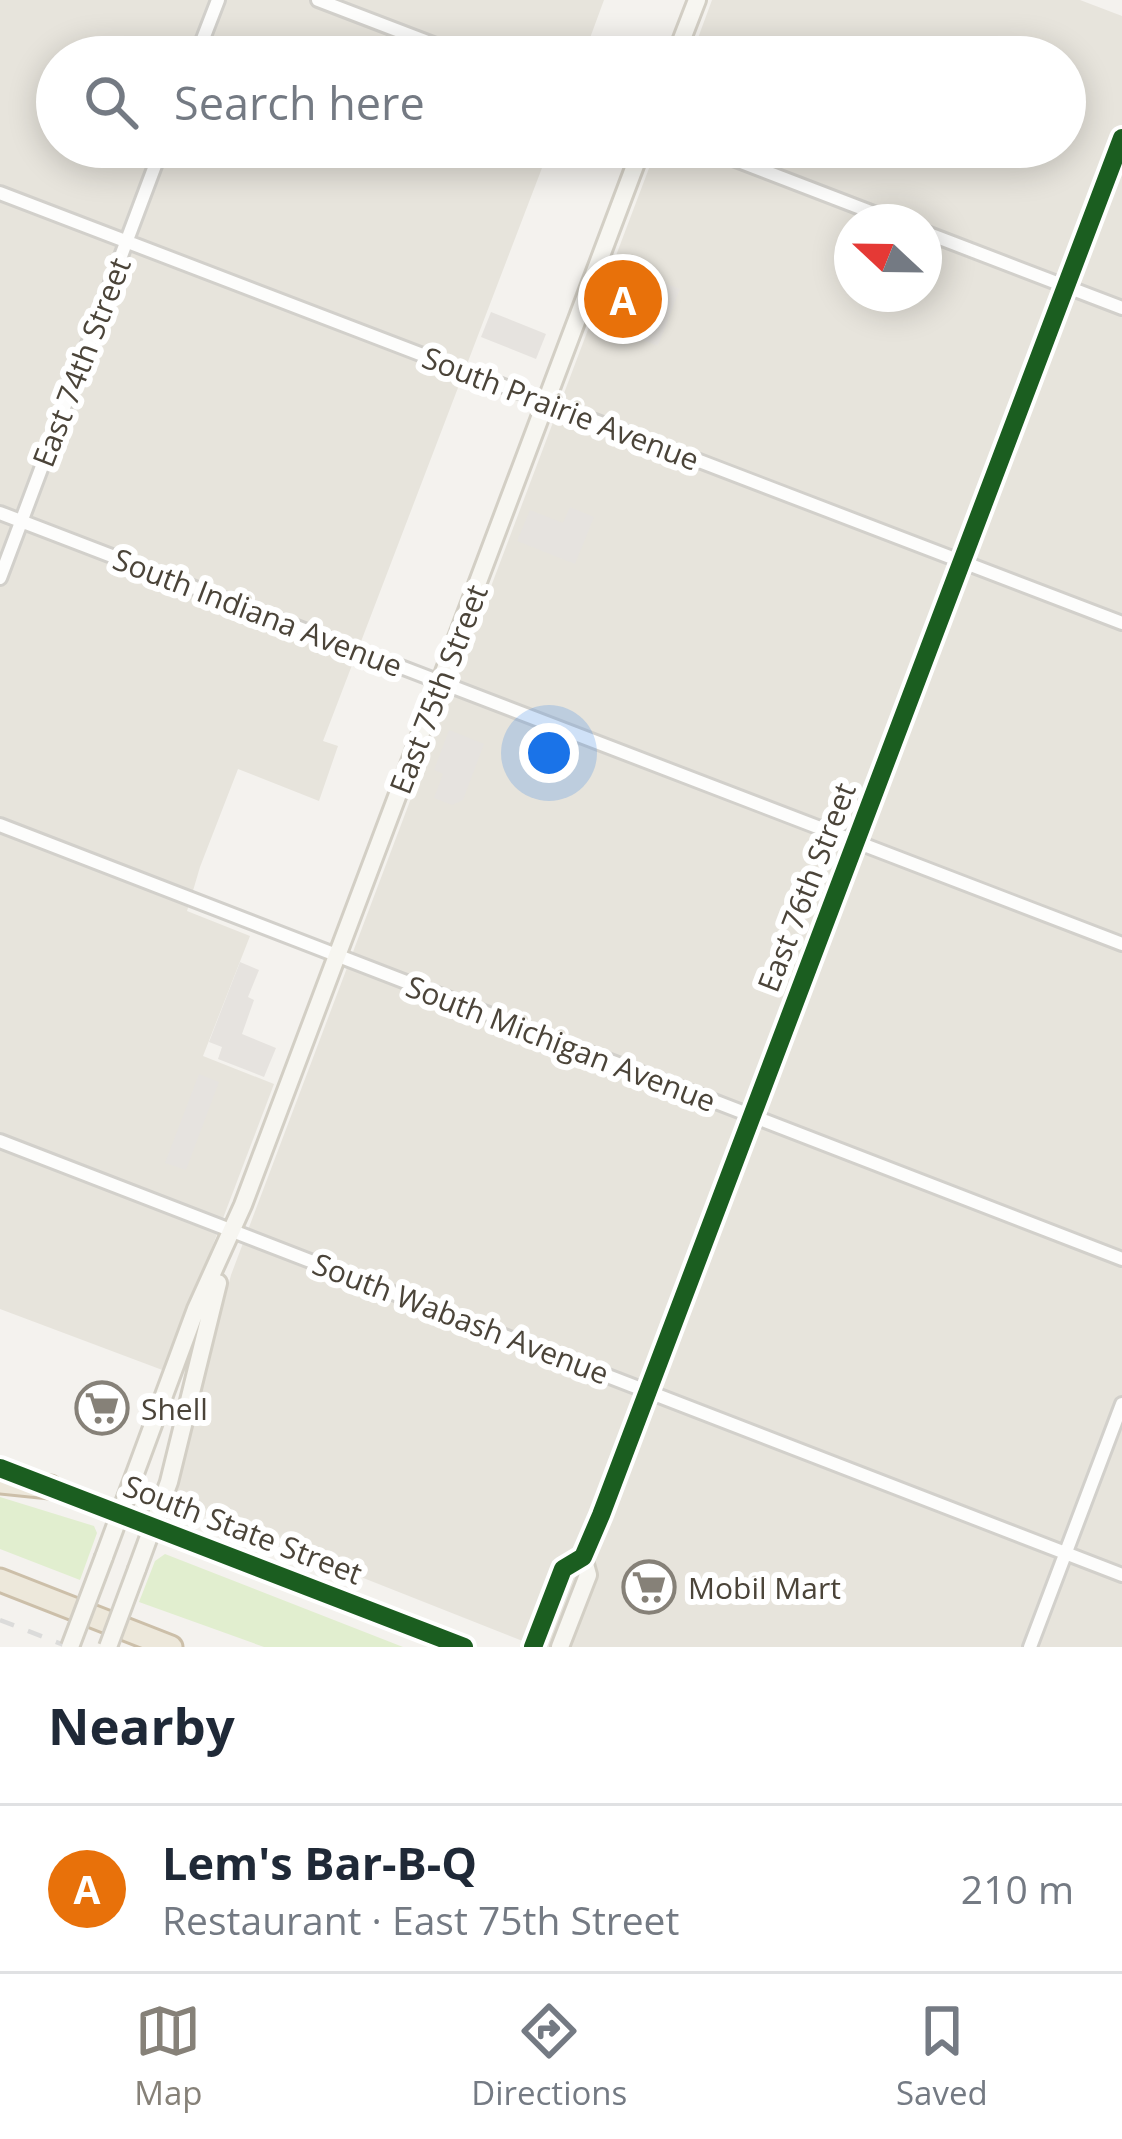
<!DOCTYPE html>
<meta charset="utf-8">
<style>
body{margin:0;font-family:"Open Sans",sans-serif;background:#f6f6f7;color:#1f2937}
.compass{position:absolute;left:834px;top:204px;width:108px;height:108px;border-radius:50%;background:#fff;box-shadow:0 6px 30px #0003;rotate:292deg}
.you{position:absolute;left:549px;top:753px;width:42px;height:42px;margin:-30px;border:9px solid #fff;border-radius:50%;background:#1a73e8;box-shadow:0 0 0 18px #1a73e833}
.badge{display:grid;place-items:center;width:78px;height:78px;border-radius:50%;background:#868178;color:#fff;font-size:39px;font-weight:700}
.pin{position:absolute;translate:-50% -50%;border:6px solid #fff;box-shadow:0 3px 12px #0006}
.list{margin:0;padding:0;list-style:none}
h2{display:flex;justify-content:space-between;align-items:center;height:156px;margin:0;padding:0 48px;font-size:51px}
h2 small{font-size:39px;font-weight:400;color:#747a83}
.list li{display:grid;grid-template-columns:78px 1fr auto;gap:36px;align-items:center;box-sizing:border-box;height:168px;padding:0 48px;border-top:3px solid #e0e1e3}
.list b{display:block;font-size:45px;white-space:nowrap}
.list p{margin:0;font-size:39px;white-space:nowrap;color:#747a83}
.list em{font-size:39px;font-style:normal;color:#747a83}
.icon{flex:none;width:66px;height:66px;fill:none;stroke:currentColor;stroke-width:2;stroke-linecap:round;stroke-linejoin:round}
.map{position:relative;flex:none;width:1122px;height:1647px;overflow:hidden}
.search{position:absolute;background:#fff;box-shadow:0 6px 30px #0003;left:36px;right:36px;top:36px;height:132px;display:flex;align-items:center;gap:30px;box-sizing:border-box;padding:0 42px;border-radius:66px;color:#747a83;font-size:45px}
.sheet{height:324px;background:#fff}
nav{display:flex;justify-content:space-around;align-items:center;box-sizing:border-box;height:168px;border-top:3px solid #e0e1e3;background:#fff;font-size:33px;color:#747a83}
nav a{display:grid;justify-items:center;gap:6px}
nav .on{color:#868178}
.map>svg:first-child{display:block}
.residential{fill:#e7e4dc;fill-rule:evenodd}
.green{fill:#e1eecf}
.parking{fill:#e6e3df}
.lines{fill:none;stroke-linecap:round;stroke-linejoin:round}
.street-casing{stroke:#d2d0cb;stroke-width:18}
.secondary-casing{stroke:#d3cfc5;stroke-width:22}
.highway-casing{stroke:#ccbfa9;stroke-width:27}
.street{stroke:#fdfdfc;stroke-width:12}
.secondary{stroke:#f7f6f1;stroke-width:16}
.highway{stroke:#ede8db;stroke-width:21}
.rail{stroke:#dbdbda;stroke-width:4.5;stroke-dasharray:15 15;stroke-linecap:butt}
.secondary-bridge-casing{stroke:#d3cfc5;stroke-width:22;stroke-linecap:butt}
.secondary-bridge{stroke:#f7f6f1;stroke-width:16}
.cycleway-casing{stroke:#fff;stroke-width:26}
.cycleway{stroke:#1b5e20;stroke-width:18}
.labels{text-anchor:middle;dominant-baseline:central;stroke-width:12;stroke-linejoin:round;paint-order:stroke}
.street-label{font-size:30px;fill:#4b4439;stroke:#fff}
.poi-label{font-size:30px;fill:#4b4439;stroke:#fff;text-anchor:start}
</style>
<div class="map">
<svg width="1122" height="1647" viewBox="0 0 1122 1647">
<rect width="100%" height="100%" fill="#f4f2ee"/>
<path class="residential" d="M 0,0 L 604,0 L 583,57 L 57,57 L 57,147 L 550,147 L 323,741 L 338,746 L 319,801 L 238,769 L 200,867 L 187,911 L 250,936 L 203,1056 L 274,1084 L 165,1371 L 0,1309 Z
M 712,0 L 1080,0 L 1122,16 L 1122,1647 L 538,1647 L 171,1502 L 231,1275 L 657,147 L 1065,147 L 1065,57 L 691,57 ZM 852,222 L 924,222 L 924,294 L 852,294 Z"/>
<path class="green" d="M 0,1497 L 94,1526 L 97,1533 L 80,1580 L 0,1549 Z
M 165,1554 L 403,1647 L 264,1647 L 139,1602 L 155,1561 Z"/>
<path class="parking" d="M 619,266 L 680,289 L 658,346 L 597,322 L 605,303 L 633,311 L 638,299 L 611,286 Z
M 491,312 L 546,334 L 536,359 L 481,337 Z
M 570,507 L 594,517 L 575,564 L 517,541 L 530,510 L 563,523 Z
M 449,730 L 484,744 L 463,800 L 452,805 L 434,798 L 443,774 L 434,770 Z
M 240,962 L 259,970 L 248,997 L 254,1000 L 242,1034 L 276,1048 L 264,1077 L 218,1059 L 222,1047 L 209,1042 Z
M 199,1074 L 219,1082 L 186,1170 L 165,1163 Z"/>
<g class="lines">
<g class="street-casing">
<path id="street" d="M 318,0 L 467,57
M 196,57 L 218,0
M 702,147 L 897,222
M 0,193 L 1122,623
M 924,232 L 1122,308
M 0,513 L 1122,944
M 0,578 L 162,147
M 0,825 L 1122,1259
M 0,1141 L 1122,1575
M 1030,1647 L 1122,1404"/>
</g>
<g class="secondary-casing">
<path id="secondary" d="M 675,57 L 697,0
M 0,1468 L 464,1647
M 104,1557 L 196,1309 L 243,1205 L 642,147
M 137,1569 L 169,1482 L 218,1283
M 533,1647 L 563,1569 L 583,1557 L 601,1515 L 1122,138
M 560,1647 L 588,1575 L 583,1557"/>
</g>
<g class="highway-casing">
<path id="highway" d="M 0,1482 L 50,1487
M 0,1580 L 171,1647"/>
</g>
<use href="#street" class="street"/>
<use href="#secondary" class="secondary"/>
<use href="#highway" class="highway"/>
<path class="rail" d="M 0,1620 L 69,1647"/>
<g class="secondary-bridge-casing">
<path id="secondary-bridge" d="M 70,1647 L 104,1557
M 108,1647 L 137,1569"/>
</g>
<use href="#secondary-bridge" class="secondary-bridge"/>
<g class="cycleway-casing">
<path id="cycleway" d="M 0,1468 L 464,1647
M 533,1647 L 563,1569 L 583,1557 L 601,1515 L 1122,138"/>
</g>
<use href="#cycleway" class="cycleway"/>
</g>
<defs>
<g id="supermarket-ring" transform="scale(2.7)"><circle r="9.5" fill="#fff" stroke="#868178" stroke-width="1.5"/><path d="M-6-5.5h2.5l.6 2H6L4.5 2H-2.5L-4.4-4H-6ZM-1.5 3.2a1.3 1.3 0 1 0 .1 0ZM3 3.2a1.3 1.3 0 1 0 .1 0Z" fill="#868178"/></g>
</defs>
<g fill-rule="evenodd">
<use href="#supermarket-ring" x="102" y="1408"/>
<use href="#supermarket-ring" x="649" y="1587"/>
</g>
<g class="labels">
<g class="street-label">
<text transform="translate(81 362) rotate(-69)">East 74th Street</text>
<text transform="translate(561 408) rotate(21)">South Prairie Avenue</text>
<text transform="translate(258 612) rotate(21)">South Indiana Avenue</text>
<text transform="translate(438 689) rotate(-69)">East 75th Street</text>
<text transform="translate(806 887) rotate(-69)">East 76th Street</text>
<text transform="translate(561 1043) rotate(21)">South Michigan Avenue</text>
<text transform="translate(461 1318) rotate(21)">South Wabash Avenue</text>
<text transform="translate(243 1529) rotate(21)">South State Street</text>
</g>
<g class="poi-label">
<text x="141" y="1408">Shell</text>
<text x="688" y="1587">Mobil Mart</text>
</g>
</g>
</svg>
<svg class="compass" viewBox="-18 -18 36 36"><path d="M0-13l5 13h-10z" fill="#e53935"/><path d="M0 13l5-13h-10z" fill="#747a83"/></svg>
<div class="you"></div>
<div class="pin badge" style="left:623px;top:299px;background:#e8710a">A</div>
<div class="search"><svg class="icon" aria-label="search" viewBox="0 0 24 24"><circle cx="10" cy="10" r="6"/><path d="M15 15l6 6"/></svg>Search here</div>
</div>
<section class="sheet">
<h2>Nearby<small></small></h2>
<ul class="list">
<li><span class="badge" style="background:#e8710a">A</span><div><b>Lem's Bar-B-Q</b><p>Restaurant · East 75th Street</p></div><em>210 m</em></li>
</ul>
</section>
<nav>
<a class="on"><svg class="icon" aria-label="map" viewBox="0 0 24 24"><path d="M3 6l6-2 6 2 6-2v14l-6 2-6-2-6 2zM9 4v14M15 6v14"/></svg>Map</a>
<a><svg class="icon" aria-label="directions" viewBox="0 0 24 24"><path d="M12 3l9 9-9 9-9-9zM9 14v-3h6M13 9l2 2-2 2"/></svg>Directions</a>
<a><svg class="icon" aria-label="saved" viewBox="0 0 24 24"><path d="M7 4h10v16l-5-4-5 4z"/></svg>Saved</a>
</nav>
